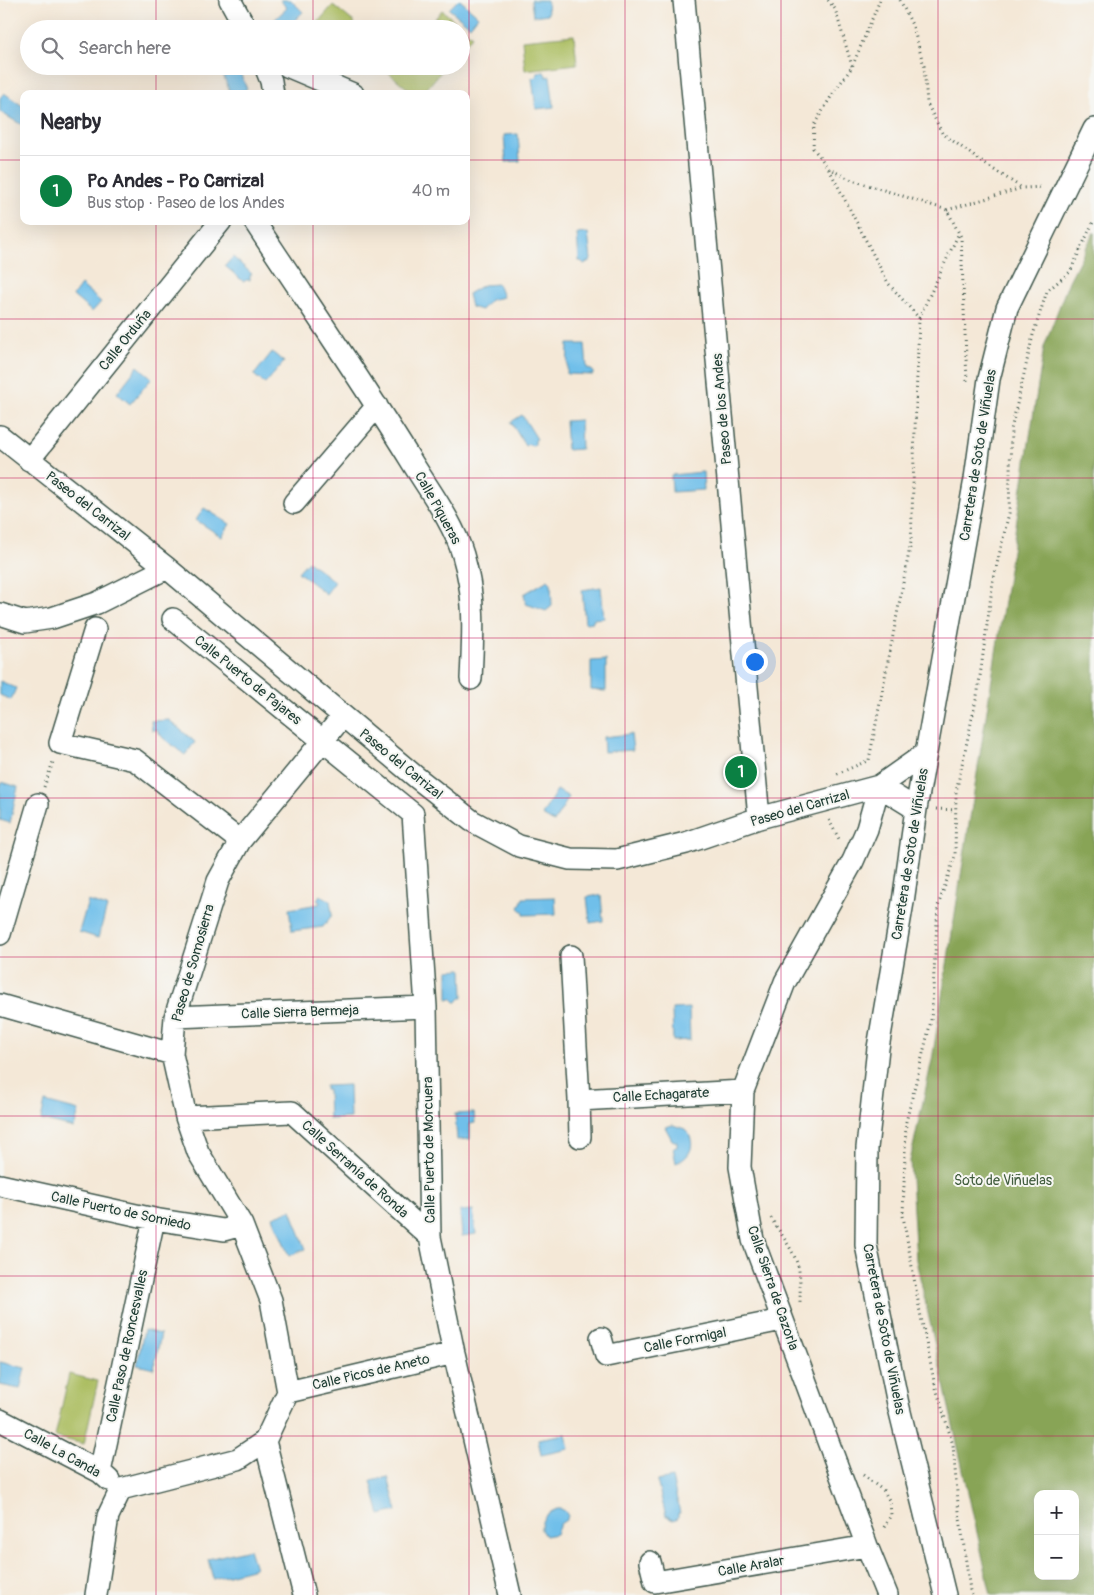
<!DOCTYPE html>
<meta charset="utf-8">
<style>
body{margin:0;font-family:Pangolin,sans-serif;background:#f2f2f3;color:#2b2b33}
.controls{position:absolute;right:15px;bottom:15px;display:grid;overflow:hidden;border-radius:10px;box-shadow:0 5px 20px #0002}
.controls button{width:45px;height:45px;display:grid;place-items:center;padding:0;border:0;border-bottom:1px solid #e1e1e2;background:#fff;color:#2b2b33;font:25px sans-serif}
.you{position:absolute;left:754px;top:661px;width:18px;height:18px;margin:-12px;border:4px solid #fff;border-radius:50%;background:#1a73e8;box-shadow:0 0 0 8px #1a73e833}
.badge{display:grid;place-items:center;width:32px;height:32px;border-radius:50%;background:#0b8043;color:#fff;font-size:16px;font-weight:700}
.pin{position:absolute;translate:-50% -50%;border:2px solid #fff;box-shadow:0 1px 5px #0006}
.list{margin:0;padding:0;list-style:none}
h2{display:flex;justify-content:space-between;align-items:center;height:65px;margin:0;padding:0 20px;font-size:21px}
h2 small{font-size:16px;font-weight:400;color:#7c7c81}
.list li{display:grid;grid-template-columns:32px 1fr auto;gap:15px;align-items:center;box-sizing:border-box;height:70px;padding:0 20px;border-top:1px solid #e1e1e2}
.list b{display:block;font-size:19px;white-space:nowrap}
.list p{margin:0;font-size:16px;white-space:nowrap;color:#7c7c81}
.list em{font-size:16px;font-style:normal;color:#7c7c81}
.icon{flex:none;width:28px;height:28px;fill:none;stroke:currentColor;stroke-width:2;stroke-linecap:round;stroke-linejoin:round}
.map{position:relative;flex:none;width:1094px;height:1595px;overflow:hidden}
.search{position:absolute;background:#fff;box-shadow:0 5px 20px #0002;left:20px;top:20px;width:450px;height:55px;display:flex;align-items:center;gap:12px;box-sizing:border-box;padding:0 18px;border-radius:28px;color:#7c7c81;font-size:19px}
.panel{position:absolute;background:#fff;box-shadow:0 5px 20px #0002;left:20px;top:90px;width:450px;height:135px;border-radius:10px}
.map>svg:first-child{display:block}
.green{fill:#abbd60;stroke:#657d4a}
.forest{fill:#88a456;stroke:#547045;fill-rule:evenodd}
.water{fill:#6fbfea;stroke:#477e8f}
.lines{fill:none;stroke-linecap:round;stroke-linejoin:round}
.street-casing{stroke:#3f574c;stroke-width:24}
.path{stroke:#3f574c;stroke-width:3;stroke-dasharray:1 4;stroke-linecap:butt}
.street{stroke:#fff;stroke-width:21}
.grid{fill:none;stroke:#c2185b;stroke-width:1;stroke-opacity:0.55}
.labels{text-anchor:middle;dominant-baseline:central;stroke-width:4;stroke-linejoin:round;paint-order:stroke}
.street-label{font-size:14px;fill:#1f3d34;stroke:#f6f6f2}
.park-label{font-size:14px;fill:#425d3f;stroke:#f6f6f2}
</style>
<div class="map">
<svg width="1094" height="1595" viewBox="0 0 1094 1595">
<rect width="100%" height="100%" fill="#f6f6f2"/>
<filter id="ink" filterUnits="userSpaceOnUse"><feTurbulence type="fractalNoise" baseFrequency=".02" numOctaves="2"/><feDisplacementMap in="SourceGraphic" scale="10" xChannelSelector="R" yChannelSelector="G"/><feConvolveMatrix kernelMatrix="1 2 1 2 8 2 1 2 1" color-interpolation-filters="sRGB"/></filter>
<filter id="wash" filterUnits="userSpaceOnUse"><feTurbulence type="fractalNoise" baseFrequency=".0096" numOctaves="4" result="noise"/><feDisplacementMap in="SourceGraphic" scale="20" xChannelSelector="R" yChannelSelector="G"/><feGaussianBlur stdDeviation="1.12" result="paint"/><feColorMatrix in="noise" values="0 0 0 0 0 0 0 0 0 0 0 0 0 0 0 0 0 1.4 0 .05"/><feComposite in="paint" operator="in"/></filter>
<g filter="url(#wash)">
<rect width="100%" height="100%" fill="#f4e8d7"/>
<path class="green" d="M 333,5 L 355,23 L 350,29 L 312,29 Z
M 442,10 L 472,36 L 461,48 L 461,29 L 427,29 Z
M 574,35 L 577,64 L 525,70 L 522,40 Z
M 395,66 L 446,66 L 422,94 L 414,94 L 389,73 Z
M 69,1374 L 98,1381 L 84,1444 L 55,1437 Z"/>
<path class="forest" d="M 1094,232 L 1094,1595 L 991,1595 L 916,1260 L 910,1161 L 932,1060 L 1044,347 L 1069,281 ZM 1038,1494 L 1075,1494 L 1075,1576 L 1038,1576 Z"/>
<path class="water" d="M 280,0 L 291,0 L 303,12 L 286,29 L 277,29 L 271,23 L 287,8 Z
M 458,0 L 460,0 L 478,16 L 470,26 L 449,9 Z
M 531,0 L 547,0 L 548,14 L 533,16 Z
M 225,66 L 237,66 L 247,89 L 236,94 L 231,94 L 221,70 L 224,69 Z
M 541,72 L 544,72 L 547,77 L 550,76 L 554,107 L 536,109 L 532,78 L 536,77 L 538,73 Z
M 4,93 L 24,107 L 24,123 L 22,125 L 0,112 L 0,98 Z
M 518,134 L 520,161 L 506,162 L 504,135 Z
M 588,233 L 591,260 L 584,264 L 581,261 L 579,261 L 577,234 Z
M 233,257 L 252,274 L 250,275 L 250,280 L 246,280 L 244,282 L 225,266 Z
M 498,284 L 503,297 L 490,300 L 481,310 L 471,307 L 468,294 L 483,285 Z
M 81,285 L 101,302 L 92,312 L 73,296 Z
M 568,344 L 585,344 L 587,368 L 593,371 L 593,375 L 567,374 Z
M 272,352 L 284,362 L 265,384 L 254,375 Z
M 138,366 L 152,378 L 130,404 L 117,393 Z
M 522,415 L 537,439 L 535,440 L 535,444 L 533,446 L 528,444 L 525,446 L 511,422 Z
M 580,420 L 581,449 L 567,450 L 565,421 Z
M 703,472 L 704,490 L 672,492 L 671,475 Z
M 204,508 L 230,524 L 222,537 L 196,520 Z
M 308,561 L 335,582 L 326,594 L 298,572 Z
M 548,580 L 551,583 L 552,606 L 546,611 L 526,604 L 524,594 Z
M 601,587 L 604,618 L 593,619 L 593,622 L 585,623 L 582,590 Z
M 606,660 L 606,691 L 591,690 L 591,661 Z
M 0,681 L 16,688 L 11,700 L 0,695 Z
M 169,720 L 195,742 L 185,755 L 163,738 L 157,730 L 152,730 L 151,721 Z
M 631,734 L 633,750 L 604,752 L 603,737 Z
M 2,782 L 18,787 L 10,823 L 0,820 L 0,788 Z
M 557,790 L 569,797 L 554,822 L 542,815 Z
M 320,895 L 330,900 L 332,915 L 323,927 L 292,931 L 289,909 L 319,904 L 320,902 L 317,900 Z
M 601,895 L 603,921 L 590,923 L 587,897 Z
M 555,897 L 556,914 L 524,915 L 524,912 L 519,908 L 523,898 Z
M 88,901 L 107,907 L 98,938 L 79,932 Z
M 462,969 L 463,998 L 460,998 L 457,1002 L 455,1002 L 451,998 L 448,999 L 448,970 Z
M 689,1008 L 690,1040 L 673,1041 L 672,1009 Z
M 349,1085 L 350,1118 L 329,1119 L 328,1090 L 325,1090 L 325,1086 Z
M 45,1102 L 79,1111 L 74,1128 L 41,1120 Z
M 474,1113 L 475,1123 L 470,1124 L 470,1139 L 457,1140 L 455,1114 Z
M 673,1125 L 685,1129 C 697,1142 692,1157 676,1163 L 673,1148 L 677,1147 L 677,1142 L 672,1140 L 665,1127 Z
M 291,1210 L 306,1249 L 289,1256 L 273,1217 Z
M 473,1210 L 476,1234 L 462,1236 L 460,1211 Z
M 144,1330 L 161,1334 L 154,1369 L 137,1365 Z
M 0,1362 L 25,1368 L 20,1389 L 0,1385 Z
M 566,1434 L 569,1449 L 541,1455 L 538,1439 Z
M 388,1477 L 397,1511 L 380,1515 L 371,1481 Z
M 672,1478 L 680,1513 L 678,1513 L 678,1518 L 673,1520 L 669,1518 L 668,1516 L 666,1516 L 657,1481 Z
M 557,1509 L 561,1509 L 565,1511 L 568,1516 L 566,1520 L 560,1524 L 556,1534 L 545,1536 L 541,1530 C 540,1519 547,1513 557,1509 Z
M 249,1549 L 255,1568 L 213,1579 L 208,1559 Z"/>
</g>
<g filter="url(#ink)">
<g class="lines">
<g class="street-casing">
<path id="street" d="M 230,0 L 246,29
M 684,0 L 759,818
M 265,66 L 271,81 L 273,94
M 287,66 L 353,94
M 254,221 C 306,300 360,378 410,459 C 428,489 453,521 463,555 C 476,599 473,634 471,679
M 0,436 L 167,568 L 416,777 L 472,821 L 519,846 L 570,859 L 617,860 L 686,843 L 759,818 L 879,786 L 926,753
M 29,460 L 221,221
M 294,503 L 377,406
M 0,614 L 25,622 L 52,618 L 97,603 L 167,568
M 173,619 L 413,814 L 426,1007 L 430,1237 L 454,1353 L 510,1595
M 95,629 L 60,743 L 135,760 L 240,841
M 879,786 L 867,829 L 853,861 L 785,982 L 743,1091 L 740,1167 L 753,1240 L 867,1546 L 887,1595
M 879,786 L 916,809
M 0,934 L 38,804
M 571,956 L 579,1100 L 580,1137
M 0,1005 L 172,1054
M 175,1017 L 426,1007
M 579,1100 L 743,1091
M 186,1117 L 292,1112 L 430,1237
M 0,1185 L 154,1219 L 224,1230 L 242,1225
M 601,1338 L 606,1356 L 782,1320
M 288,1392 L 454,1353
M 0,1420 L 100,1472 L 109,1480
M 265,1441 L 304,1595
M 100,1472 L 154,1219
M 650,1562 L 655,1582 L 867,1546
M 96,1595 L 108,1516 L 121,1489 L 238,1459 L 265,1441 L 288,1392 L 271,1300 L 242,1225 L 198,1152 L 186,1117 L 172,1054 L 175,1017 L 218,881 L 240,841 L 343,716
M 945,1595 L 898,1404 L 866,1245 L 867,1148 L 878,1048 L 903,902 L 916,809 L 975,479 L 989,379 L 1007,308 L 1094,129"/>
</g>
<path class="path" d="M 828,0 L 835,9 L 852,66
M 880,0 L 852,67 L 832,95 L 814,125 L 813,148 L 829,169 L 852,180 L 947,210 L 961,237 L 967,381
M 900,0 L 913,27 L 924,66 L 927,103 L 942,133 L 982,162 L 1022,188 L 1043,187
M 829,169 L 888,283 L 919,318 L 911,542 L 869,760 L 835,775
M 947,210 L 1022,188
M 919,318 L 959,233
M 44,787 L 53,762
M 936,809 L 956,810
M 829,820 L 840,841
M 771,1218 C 780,1233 793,1249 798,1266 C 801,1278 800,1292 800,1305
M 863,1475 L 884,1491 L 890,1502 L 891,1515 L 883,1529
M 972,1595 L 970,1590 L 958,1504 L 953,1445 L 934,1381 L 920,1312 L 903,1216 L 906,1122 L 931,1021 L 938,906 L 955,856 L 956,792 L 978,691 L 993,581 L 1009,513 L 1011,430 L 1033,335 L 1047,291 L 1070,272 L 1094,220"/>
<use href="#street" class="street"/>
</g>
</g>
<path class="grid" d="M 156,0 L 156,29M 313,0 L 313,29M 469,0 L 469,1595M 625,0 L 625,1595M 781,0 L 781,1595M 938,0 L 938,1595M 156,66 L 156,94M 313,66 L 313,94M 0,160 L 24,160M 466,160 L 1094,160M 156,221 L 156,1595M 313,221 L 313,1595M 0,319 L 1094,319M 0,478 L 1094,478M 0,638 L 1094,638M 0,798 L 1094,798M 0,957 L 1094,957M 0,1116 L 1094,1116M 0,1276 L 1094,1276M 0,1436 L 1094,1436"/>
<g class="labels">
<g class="street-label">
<text transform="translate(125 340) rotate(-51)">Calle Orduña</text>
<text transform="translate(722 409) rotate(-95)">Paseo de los Andes</text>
<text transform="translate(978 455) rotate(-81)">Carretera de Soto de Viñuelas</text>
<text transform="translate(88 506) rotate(38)">Paseo del Carrizal</text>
<text transform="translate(438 508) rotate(61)">Calle Piqueras</text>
<text transform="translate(248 680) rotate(39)">Calle Puerto de Pajares</text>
<text transform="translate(401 764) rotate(39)">Paseo del Carrizal</text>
<text transform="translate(800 808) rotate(-16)">Paseo del Carrizal</text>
<text transform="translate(910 854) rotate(-81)">Carretera de Soto de Viñuelas</text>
<text transform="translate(193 963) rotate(-74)">Paseo de Somosierra</text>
<text transform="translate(300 1012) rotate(-2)">Calle Sierra Bermeja</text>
<text transform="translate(661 1095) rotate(-3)">Calle Echagarate</text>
<text transform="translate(429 1150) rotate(-91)">Calle Puerto de Morcuera</text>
<text transform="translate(355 1169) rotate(42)">Calle Serranía de Ronda</text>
<text transform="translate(121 1211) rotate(12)">Calle Puerto de Somiedo</text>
<text transform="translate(773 1288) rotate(71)">Calle Sierra de Cazorla</text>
<text transform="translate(884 1329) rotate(79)">Carretera de Soto de Viñuelas</text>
<text transform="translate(685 1340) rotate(-11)">Calle Formigal</text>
<text transform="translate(127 1346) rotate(-78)">Calle Paso de Roncesvalles</text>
<text transform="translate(371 1372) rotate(-13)">Calle Picos de Aneto</text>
<text transform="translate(62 1453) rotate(29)">Calle La Canda</text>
<text transform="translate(751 1566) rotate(-10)">Calle Aralar</text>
</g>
<g class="park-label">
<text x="1003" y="1180">Soto de Viñuelas</text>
</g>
</g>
</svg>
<div class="controls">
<button>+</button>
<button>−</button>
</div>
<div class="you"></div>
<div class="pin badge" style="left:741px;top:772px">1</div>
<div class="search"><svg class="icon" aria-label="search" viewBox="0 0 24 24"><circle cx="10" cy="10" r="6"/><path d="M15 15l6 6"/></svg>Search here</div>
<section class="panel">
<h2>Nearby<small></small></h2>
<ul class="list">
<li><span class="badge">1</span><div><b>Pº Andes - Pº Carrizal</b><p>Bus stop · Paseo de los Andes</p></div><em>40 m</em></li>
</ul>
</section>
</div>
